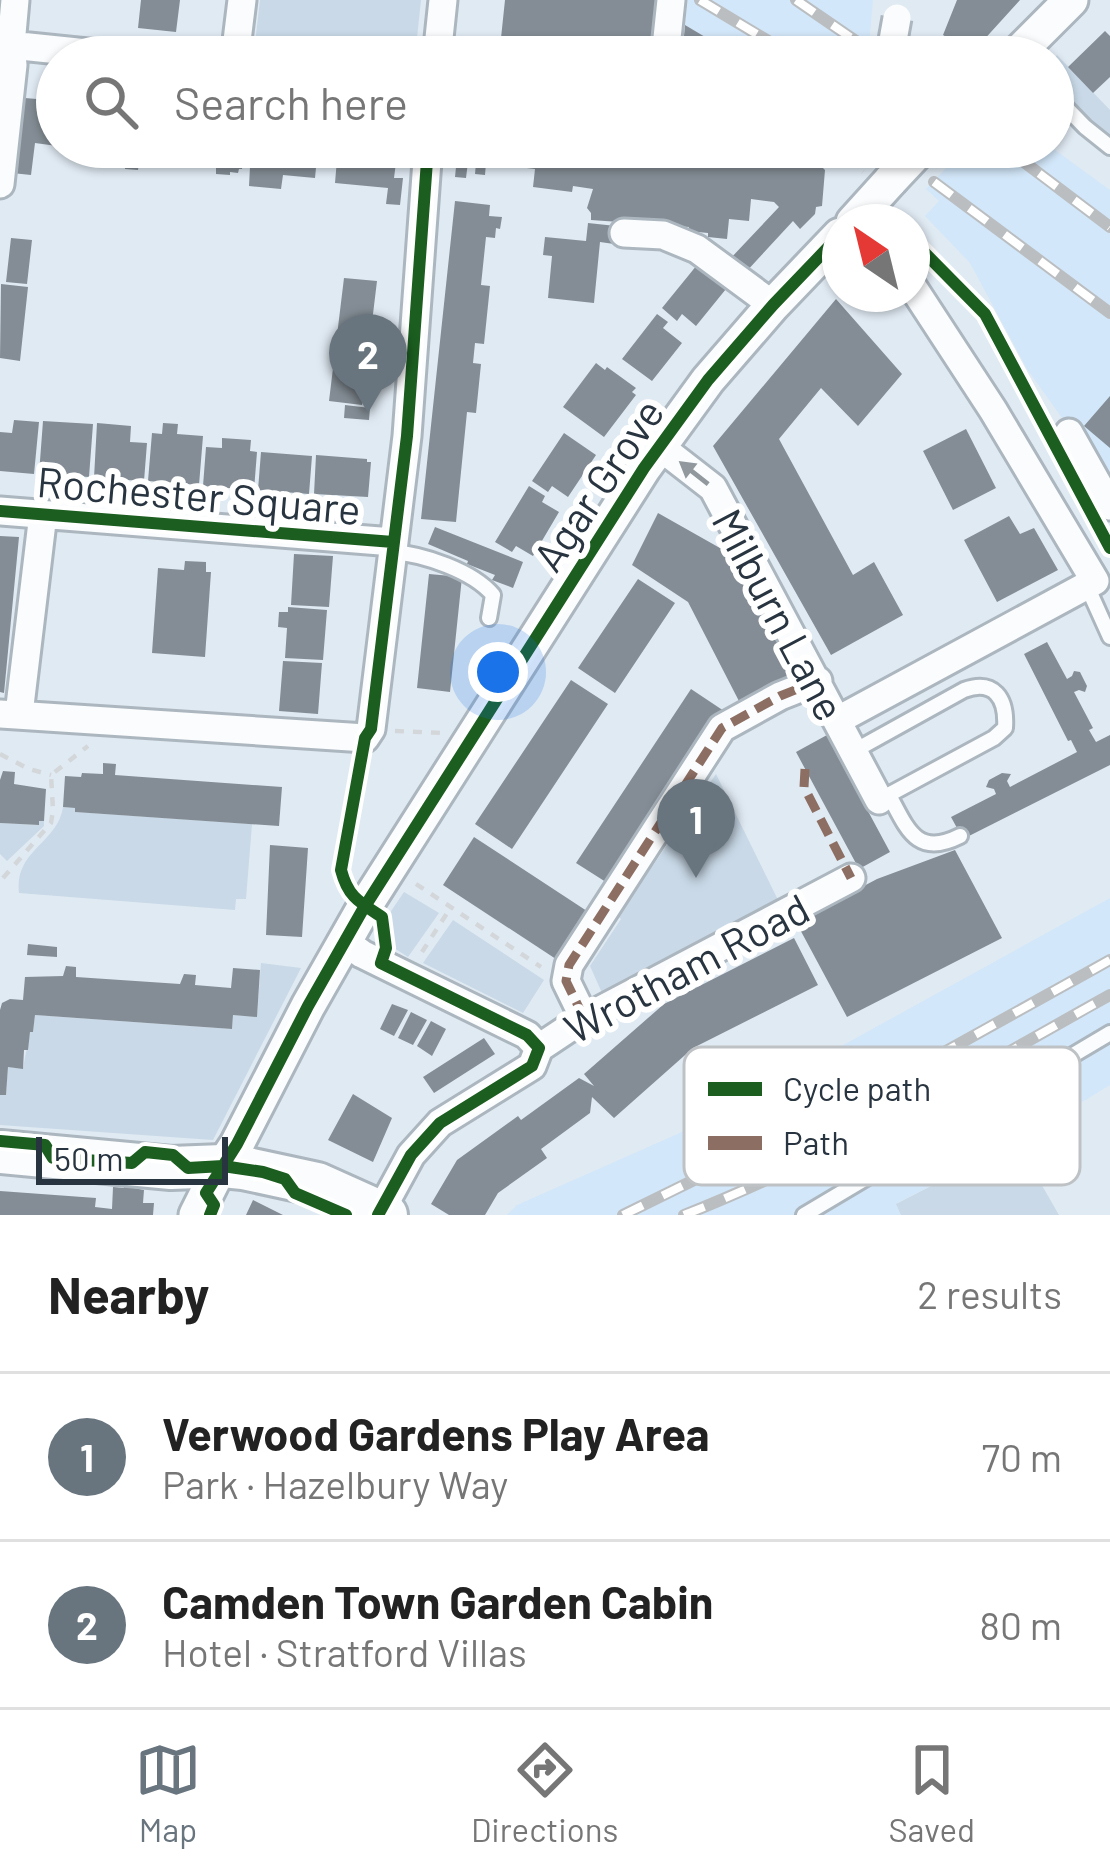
<!DOCTYPE html>
<meta charset="utf-8">
<style>
body{margin:0;font-family:Barlow,sans-serif;background:#f6f6f6;color:#222}
.compass{position:absolute;left:822px;top:204px;width:108px;height:108px;border-radius:50%;background:#fff;box-shadow:0 3px 9px #0004;rotate:325deg}
.scale{position:absolute;left:36px;bottom:30px;width:192px;box-sizing:border-box;padding-left:12px;border:6px solid #28343f;border-top:0;font-size:33px;line-height:42px;white-space:nowrap;color:#28343f;-webkit-text-stroke:9px #fff;paint-order:stroke}
.you{position:absolute;left:498px;top:672px;width:42px;height:42px;margin:-30px;border:9px solid #fff;border-radius:50%;background:#1a73e8;box-shadow:0 0 0 18px #1a73e833}
.badge{display:grid;place-items:center;width:78px;height:78px;border-radius:50%;background:#68747e;color:#fff;font-size:39px;font-weight:700}
.pin{position:absolute;translate:-50% -99px;filter:drop-shadow(0 3px 6px #0008)}
.pin::after{content:'';position:absolute;top:63px;width:42px;height:36px;background:inherit;clip-path:polygon(0 0,100% 0,50% 100%)}
.list{margin:0;padding:0;list-style:none}
h2{display:flex;justify-content:space-between;align-items:center;height:156px;margin:0;padding:0 48px;font-size:51px}
h2 small{font-size:39px;font-weight:400;color:#767676}
.list li{display:grid;grid-template-columns:78px 1fr auto;gap:36px;align-items:center;box-sizing:border-box;height:168px;padding:0 48px;border-top:3px solid #e0e0e0}
.list b{display:block;font-size:45px;white-space:nowrap}
.list p{margin:0;font-size:39px;white-space:nowrap;color:#767676}
.list em{font-size:39px;font-style:normal;color:#767676}
.icon{flex:none;width:66px;height:66px;fill:none;stroke:currentColor;stroke-width:2;stroke-linecap:round;stroke-linejoin:round}
.map{position:relative;flex:none;width:1110px;height:1215px;overflow:hidden}
.search{position:absolute;background:#fff;box-shadow:0 3px 9px #0004;left:36px;right:36px;top:36px;height:132px;display:flex;align-items:center;gap:30px;box-sizing:border-box;padding:0 42px;border-radius:66px;color:#767676;font-size:45px}
.sheet{height:492px;background:#fff}
nav{display:flex;justify-content:space-around;align-items:center;box-sizing:border-box;height:168px;border-top:3px solid #e0e0e0;background:#fff;font-size:33px;color:#767676}
nav a{display:grid;justify-items:center;gap:6px}
nav .on{color:#68747e}
.map>svg:first-child{display:block}
.built{fill:#d2e7f9}
.green{fill:#c9d9e7}
.building{fill:#848d95}
.lines{fill:none;stroke-linecap:round;stroke-linejoin:round}
.service-casing{stroke:#acb6bf;stroke-width:20}
.minor-casing{stroke:#acb6bf;stroke-width:33}
.tertiary-casing{stroke:#acb6bf;stroke-width:39}
.primary-casing{stroke:#acb6bf;stroke-width:48}
.path{stroke:#d4d7da;stroke-width:4.5;stroke-dasharray:9 9;stroke-linecap:butt}
.service{stroke:#fafcfd;stroke-width:14}
.minor{stroke:#fafcfd;stroke-width:27}
.tertiary{stroke:#fafcfd;stroke-width:33}
.primary{stroke:#fafcfd;stroke-width:42}
.rail-casing{stroke:#bbbec1;stroke-width:12}
.rail{stroke:#fff;stroke-width:8;stroke-dasharray:22;stroke-linecap:butt}
.minor-bridge-casing{stroke:#acb6bf;stroke-width:33;stroke-linecap:butt}
.tertiary-bridge-casing{stroke:#acb6bf;stroke-width:39;stroke-linecap:butt}
.minor-bridge{stroke:#fafcfd;stroke-width:27}
.tertiary-bridge{stroke:#fafcfd;stroke-width:33}
.quiet{stroke:#8d6e63;stroke-width:9;stroke-dasharray:18 9;stroke-linecap:butt}
.cycleway-casing{stroke:#fff;stroke-width:20}
.cycleway{stroke:#1b5e20;stroke-width:12}
.oneway{fill:#91989e}
.labels{text-anchor:middle;dominant-baseline:central;stroke-width:12;stroke-linejoin:round;paint-order:stroke}
.street-label{font-size:42px;fill:#28343f;stroke:#fff}
.key{fill:#fff;stroke:#bec2c5;stroke-width:3}
.key-label{font-size:33px;fill:#28343f}
</style>
<div class="map">
<svg width="1110" height="1215" viewBox="0 0 1110 1215">
<rect width="100%" height="100%" fill="#e0eaf3"/>
<path class="built" d="M 688,0 L 873,0 L 868,57 L 737,57 L 685,25 Z
M 966,147 L 1051,147 L 1110,190 L 1110,485 L 1027,369 L 970,263 L 925,216 L 939,201 L 926,189 Z
M 1110,898 L 1110,1085 L 1017,1142 L 897,1203 L 901,1215 L 507,1215 L 517,1205 L 700,1124 Z"/>
<path class="green" d="M 260,0 L 421,0 L 415,57 L 382,57 L 255,43 Z
M 1057,55 L 1110,110 L 1110,147 L 1088,127 L 1053,87 L 1053,60 Z
M 716,774 L 780,904 L 602,993 L 590,966 L 621,919 L 618,916 Z
M 63,807 L 75,808 L 76,812 L 252,824 L 246,899 L 236,899 L 235,910 L 19,893 C 14,850 58,843 63,807 Z
M 39,821 L 44,821 L 44,826 L 7,861 L 0,854 L 0,823 L 38,825 Z
M 404,892 L 439,913 L 408,957 L 391,946 L 389,929 L 385,920 Z
M 453,920 L 544,980 L 523,1013 L 423,963 Z
M 261,963 L 301,968 L 213,1140 L 0,1125 L 0,1095 L 6,1094 L 8,1067 L 23,1068 L 30,1032 L 33,1031 L 35,1015 L 232,1029 L 233,1015 L 257,1016 Z
M 1017,1142 L 1059,1215 L 901,1215 L 896,1204 Z"/>
<path class="building" d="M 141,0 L 180,0 L 176,32 L 138,28 Z
M 505,0 L 657,0 L 651,57 L 499,57 Z
M 957,0 L 1020,0 L 971,54 L 943,35 Z
M 685,25 L 732,53 L 737,57 L 682,57 Z
M 1105,31 L 1110,36 L 1110,77 L 1093,93 L 1068,67 Z
M 25,98 L 48,100 L 47,103 L 57,105 L 57,146 L 35,143 L 31,175 L 12,173 Z
M 73,147 L 96,147 L 94,161 L 71,158 Z
M 99,147 L 121,147 L 119,164 L 107,162 L 108,154 L 99,153 Z
M 126,147 L 176,147 L 175,157 L 140,156 L 138,170 L 125,169 Z
M 184,147 L 244,147 L 242,169 L 239,169 L 238,173 L 230,172 L 230,175 L 216,174 L 216,167 L 182,164 Z
M 251,147 L 318,147 L 315,178 L 283,175 L 281,189 L 249,186 Z
M 338,147 L 398,147 L 394,178 L 403,178 L 400,205 L 386,204 L 388,188 L 335,183 Z
M 458,147 L 638,147 L 778,160 L 822,167 L 825,170 L 822,206 L 816,207 L 815,214 L 800,229 L 793,221 L 745,273 L 729,260 L 779,207 L 774,202 L 751,199 L 749,221 L 729,219 L 727,239 L 708,237 L 708,233 L 688,231 L 689,227 L 591,220 L 591,213 L 587,208 L 593,189 L 573,186 L 572,192 L 533,187 L 535,169 L 486,163 L 485,175 L 475,174 L 476,163 L 468,162 L 466,178 L 455,177 Z
M 455,201 L 490,205 L 489,216 L 502,217 L 500,229 L 496,228 L 495,238 L 486,237 L 481,285 L 490,286 L 484,344 L 475,343 L 473,363 L 481,364 L 476,413 L 467,412 L 456,522 L 421,519 Z
M 588,223 L 616,226 L 614,244 L 600,242 L 594,303 L 548,298 L 552,256 L 543,255 L 545,237 L 586,241 Z
M 11,238 L 32,240 L 27,284 L 6,282 Z
M 697,265 L 713,273 L 711,276 L 726,289 L 696,326 L 682,314 L 677,321 L 662,308 Z
M 344,278 L 377,281 L 362,405 L 329,401 Z
M 1,284 L 28,287 L 20,361 L 0,358 Z
M 836,299 L 902,374 L 858,426 L 821,388 L 779,439 L 853,575 L 874,562 L 903,615 L 831,655 L 713,446 Z
M 657,314 L 668,322 L 663,328 L 682,343 L 652,381 L 622,359 Z
M 596,363 L 605,370 L 607,367 L 636,388 L 632,392 L 636,395 L 604,437 L 563,407 Z
M 1110,396 L 1110,448 L 1084,426 Z
M 345,405 L 370,408 L 369,420 L 344,418 Z
M 14,420 L 39,422 L 34,474 L 0,471 L 0,432 L 12,433 Z
M 43,421 L 93,424 L 89,477 L 39,474 Z
M 97,423 L 131,426 L 130,442 L 147,443 L 144,481 L 94,478 Z
M 163,423 L 178,424 L 177,434 L 203,436 L 199,485 L 148,481 L 152,433 L 162,434 Z
M 966,429 L 996,488 L 953,510 L 923,451 Z
M 564,433 L 596,455 L 568,497 L 552,486 L 548,492 L 532,481 Z
M 222,438 L 251,440 L 250,451 L 257,452 L 254,490 L 203,486 L 206,447 L 222,448 Z
M 261,452 L 312,456 L 309,494 L 258,490 Z
M 316,455 L 367,459 L 367,462 L 371,462 L 368,497 L 314,494 Z
M 529,486 L 545,496 L 542,502 L 559,512 L 533,556 L 516,546 L 512,552 L 495,542 Z
M 658,513 L 727,552 L 798,673 L 741,705 L 688,602 L 632,565 Z
M 1009,516 L 1020,534 L 1034,528 L 1058,570 L 997,602 L 964,540 Z
M 435,527 L 523,562 L 513,588 L 492,580 L 495,575 L 467,564 L 468,561 L 428,544 Z
M 0,536 L 19,537 L 4,693 L 0,692 Z
M 294,554 L 333,556 L 329,607 L 291,605 Z
M 185,561 L 206,562 L 206,572 L 211,572 L 205,657 L 152,653 L 158,568 L 184,570 Z
M 429,574 L 462,577 L 450,692 L 417,688 Z
M 638,579 L 675,603 L 615,693 L 578,668 Z
M 288,607 L 327,610 L 323,660 L 285,658 L 287,628 L 278,627 L 279,612 L 288,612 Z
M 1047,642 L 1067,679 L 1072,676 L 1074,671 L 1080,672 L 1087,686 L 1085,692 L 1079,690 L 1074,692 L 1093,728 L 1089,730 L 1096,742 L 1110,735 L 1110,765 L 963,839 L 951,817 L 996,794 L 994,789 L 986,787 L 989,780 L 1002,773 L 1011,774 L 1007,781 L 1010,787 L 1077,752 L 1071,740 L 1068,741 L 1024,654 Z
M 283,661 L 322,663 L 318,714 L 279,711 Z
M 571,680 L 608,704 L 512,849 L 475,824 Z
M 691,689 L 724,711 L 609,884 L 576,863 Z
M 827,735 L 890,852 L 859,869 L 796,752 Z
M 103,763 L 116,764 L 115,775 L 282,787 L 279,826 L 75,812 L 75,808 L 63,807 L 65,776 L 81,777 L 82,773 L 103,774 Z
M 3,771 L 15,772 L 14,784 L 46,789 L 44,821 L 39,821 L 39,825 L 0,823 L 0,780 Z
M 474,837 L 593,915 L 562,963 L 443,885 Z
M 270,845 L 308,848 L 302,937 L 266,935 Z
M 955,850 L 1002,938 L 847,1017 L 796,922 L 877,879 Z
M 794,938 L 818,985 L 693,1048 L 614,1118 L 592,1097 L 590,1113 L 541,1149 L 547,1158 L 498,1193 L 485,1215 L 449,1215 L 431,1204 L 457,1160 L 518,1116 L 521,1120 L 579,1078 L 594,1086 L 584,1074 L 664,1004 Z
M 28,944 L 57,947 L 57,957 L 27,955 Z
M 66,966 L 76,967 L 76,977 L 180,984 L 184,974 L 196,975 L 195,985 L 231,988 L 233,968 L 260,970 L 257,1017 L 233,1015 L 232,1029 L 35,1015 L 33,1032 L 30,1032 L 28,1050 L 24,1050 L 23,1069 L 8,1067 L 6,1095 L 0,1095 L 0,1010 L 2,1003 L 10,999 L 23,1000 L 25,977 L 63,976 Z
M 392,1004 L 408,1010 L 394,1036 L 380,1029 Z
M 411,1012 L 427,1020 L 413,1045 L 398,1038 Z
M 431,1021 L 446,1029 L 432,1056 L 417,1046 Z
M 484,1038 L 495,1054 L 434,1093 L 423,1077 Z
M 353,1094 L 392,1118 L 373,1162 L 328,1140 Z
M 124,1186 L 144,1190 L 143,1203 L 154,1203 L 153,1215 L 0,1215 L 0,1191 L 96,1198 L 95,1207 L 112,1209 L 113,1187 L 124,1188 Z
M 253,1200 L 283,1215 L 246,1215 Z"/>
<g class="lines">
<g class="service-casing">
<path id="service" d="M 1053,94 L 1085,127 L 1110,147
M 392,552 C 423,554 473,571 493,595 L 489,618
M 1087,586 L 1110,637
M 854,751 L 964,690 C 994,679 1007,698 1005,728 L 994,738 L 879,800
M 889,795 C 907,828 916,858 960,836
M 804,1215 L 1110,1033"/>
</g>
<g class="minor-casing">
<path id="minor" d="M 0,44 L 126,57
M 235,57 L 242,0
M 437,57 L 443,0
M 665,57 L 671,0
M 0,184 L 13,65 L 11,45 L 15,0
M 624,233 L 663,235 L 697,249 L 773,305
M 1069,433 L 1110,506
M 659,446 L 713,488 L 879,800
M 0,511 L 393,542
M 0,714 L 365,738 L 371,729 L 407,436 L 428,147
M 19,714 L 43,514
M 838,720 L 1095,581 L 993,410 L 912,286
M 344,941 L 362,954 L 527,1035 L 539,1048
M 584,1018 L 566,981 L 569,965 L 722,728 L 780,696 L 818,681
M 380,1212 L 411,1155 L 440,1123 L 532,1066 L 539,1048 L 578,1022 L 851,878"/>
</g>
<g class="tertiary-casing">
<path id="tertiary" d="M 1014,57 L 1071,0
M 853,222 L 891,180
M 196,1215 L 214,1179 L 237,1144 L 308,1006 L 362,911 L 644,468 L 708,380 L 773,305 L 840,235"/>
</g>
<g class="primary-casing">
<path id="primary" d="M 0,1152 L 171,1168 L 223,1166 L 243,1168 L 317,1184 L 386,1215"/>
</g>
<path class="path" d="M 830,158 L 856,166 L 863,172
M 395,731 L 443,733
M 0,754 L 29,769 L 51,775
M 3,878 L 51,823 L 53,810 L 51,775 L 88,746
M 416,884 L 541,967
M 422,952 L 451,907"/>
<use href="#service" class="service"/>
<use href="#minor" class="minor"/>
<use href="#tertiary" class="tertiary"/>
<use href="#primary" class="primary"/>
<g class="rail-casing">
<path id="rail" d="M 700,0 L 795,57
M 796,0 L 869,50
M 1004,147 L 1110,227
M 934,182 L 1110,313
M 623,1215 L 867,1095 L 1110,960
M 684,1215 C 833,1157 971,1072 1110,995"/>
</g>
<use href="#rail" class="rail"/>
<g class="minor-bridge-casing">
<path id="minor-bridge" d="M 890,57 L 897,18"/>
</g>
<g class="tertiary-bridge-casing">
<path id="tertiary-bridge" d="M 891,180 L 922,147"/>
</g>
<use href="#minor-bridge" class="minor-bridge"/>
<use href="#tertiary-bridge" class="tertiary-bridge"/>
<path class="quiet" d="M 805,769 L 804,787 L 851,878
M 584,1018 L 566,981 L 569,965 L 722,728 L 780,696 L 818,681"/>
<g class="cycleway-casing">
<path id="cycleway" d="M 912,240 L 985,314 L 1110,548
M 0,511 L 393,542
M 0,1141 L 45,1145 L 53,1158 L 132,1163 L 145,1152 L 173,1155 L 188,1168 L 223,1166 L 263,1172 L 285,1179 L 295,1193 L 346,1215
M 210,1215 L 214,1205 L 206,1193 L 237,1144 L 308,1006 L 362,911 L 644,468 L 708,380 L 773,305 L 840,235
M 378,1215 L 411,1155 L 440,1123 L 532,1066 L 539,1048 L 527,1035 L 381,963 L 386,948 L 382,917 C 359,902 348,897 341,870 L 365,738 L 371,729 L 407,436 L 428,147"/>
</g>
<use href="#cycleway" class="cycleway"/>
</g>
<defs><path id="oneway-solid" d="M-6-.8H1V-3.2L6.5 0L1 3.2V.8H-6Z" transform="scale(3)"/></defs>
<use class="oneway" href="#oneway-solid" transform="translate(694 473) rotate(-142)"/>
<g class="labels">
<g class="street-label">
<text transform="translate(597 484) rotate(-56)">Agar Grove</text>
<text transform="translate(199 494) rotate(5)">Rochester Square</text>
<text transform="translate(780 614) rotate(62)">Milburn Lane</text>
<text transform="translate(686 967) rotate(-28)">Wrotham Road</text>
</g>
</g>
<rect x="684" y="1047" width="396" height="138" rx="18" class="key"/>
<rect x="708" y="1082" width="54" height="14" fill="#1b5e20"/>
<rect x="708" y="1136" width="54" height="14" fill="#8d6e63"/>
<g class="key-label">
<text x="783" y="1101">Cycle path</text>
<text x="783" y="1155">Path</text>
</g>
</svg>
<svg class="compass" viewBox="-18 -18 36 36"><path d="M0-13l5 13h-10z" fill="#e53935"/><path d="M0 13l5-13h-10z" fill="#767676"/></svg>
<div class="scale">50 m</div>
<div class="you"></div>
<div class="pin badge" style="left:696px;top:878px">1</div>
<div class="pin badge" style="left:368px;top:413px">2</div>
<div class="search"><svg class="icon" aria-label="search" viewBox="0 0 24 24"><circle cx="10" cy="10" r="6"/><path d="M15 15l6 6"/></svg>Search here</div>
</div>
<section class="sheet">
<h2>Nearby<small>2 results</small></h2>
<ul class="list">
<li><span class="badge">1</span><div><b>Verwood Gardens Play Area</b><p>Park · Hazelbury Way</p></div><em>70 m</em></li>
<li><span class="badge">2</span><div><b>Camden Town Garden Cabin</b><p>Hotel · Stratford Villas</p></div><em>80 m</em></li>
</ul>
</section>
<nav>
<a class="on"><svg class="icon" aria-label="map" viewBox="0 0 24 24"><path d="M3 6l6-2 6 2 6-2v14l-6 2-6-2-6 2zM9 4v14M15 6v14"/></svg>Map</a>
<a><svg class="icon" aria-label="directions" viewBox="0 0 24 24"><path d="M12 3l9 9-9 9-9-9zM9 14v-3h6M13 9l2 2-2 2"/></svg>Directions</a>
<a><svg class="icon" aria-label="saved" viewBox="0 0 24 24"><path d="M7 4h10v16l-5-4-5 4z"/></svg>Saved</a>
</nav>
